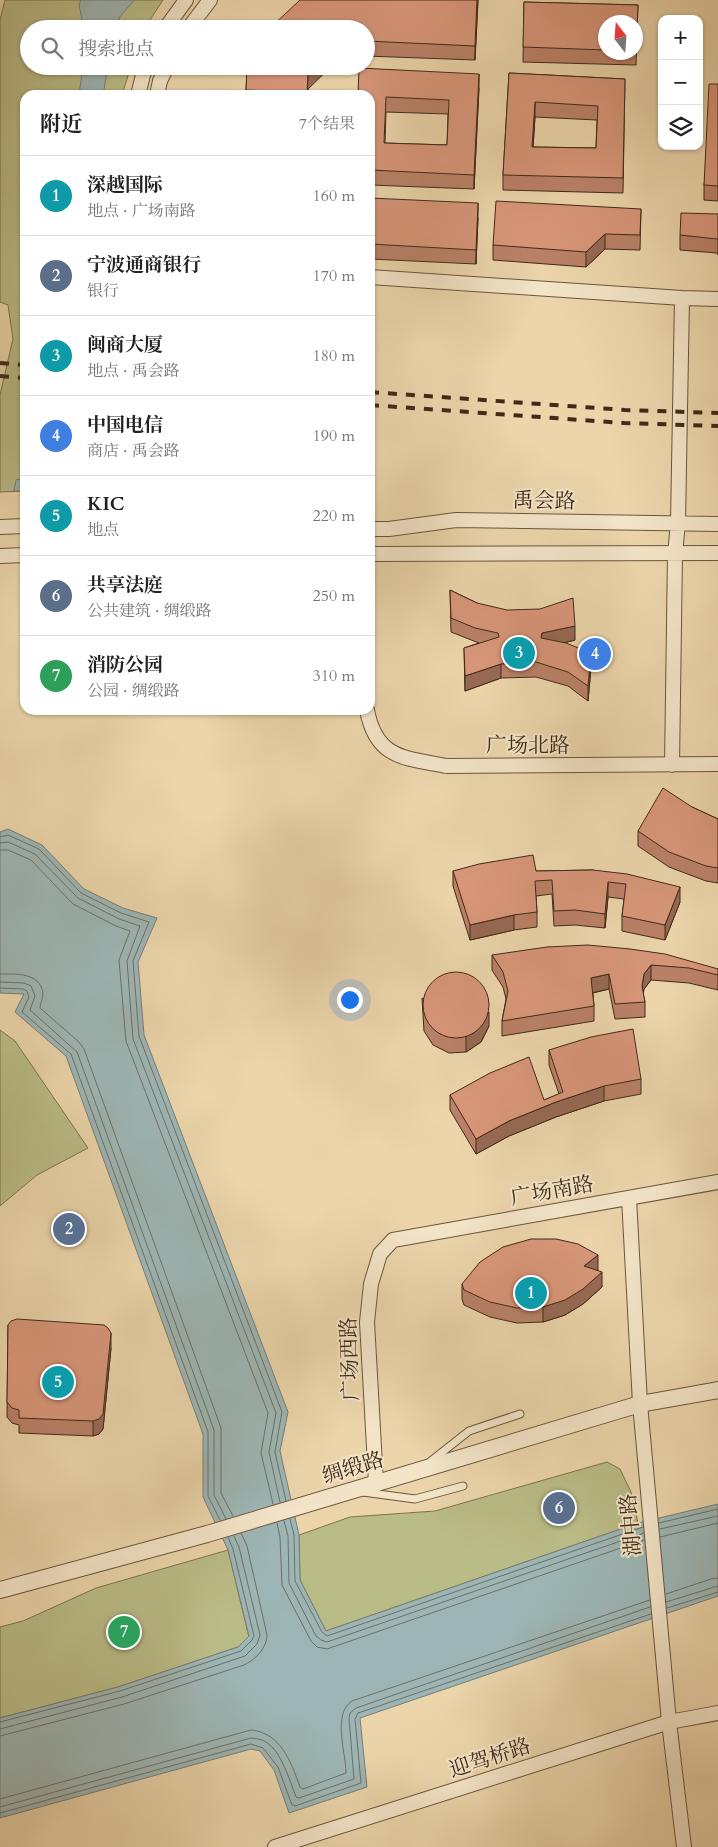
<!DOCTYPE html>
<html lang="zh">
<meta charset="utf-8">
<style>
body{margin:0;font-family:Cardo,"Noto Serif SC",serif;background:#f2f2f2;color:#222}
.controls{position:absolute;right:15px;top:15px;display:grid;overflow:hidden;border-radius:10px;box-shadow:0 1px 4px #0004}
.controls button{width:45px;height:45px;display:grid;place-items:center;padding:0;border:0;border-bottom:1px solid #e0e0e0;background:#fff;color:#222;font:25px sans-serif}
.compass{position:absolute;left:598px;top:15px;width:45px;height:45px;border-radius:50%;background:#fff;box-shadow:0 1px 4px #0004;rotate:343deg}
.you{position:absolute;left:349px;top:999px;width:18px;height:18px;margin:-12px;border:4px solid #fff;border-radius:50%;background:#1a73e8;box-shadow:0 0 0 8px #1a73e833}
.badge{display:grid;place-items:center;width:32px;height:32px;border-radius:50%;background:#8f2418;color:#fff;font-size:16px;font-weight:700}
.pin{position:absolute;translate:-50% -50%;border:2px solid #fff;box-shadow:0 1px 5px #0006}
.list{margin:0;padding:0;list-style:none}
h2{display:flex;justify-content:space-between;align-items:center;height:65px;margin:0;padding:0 20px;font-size:21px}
h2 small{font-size:16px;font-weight:400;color:#767676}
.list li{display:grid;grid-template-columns:32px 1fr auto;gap:15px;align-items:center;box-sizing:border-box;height:80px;padding:0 20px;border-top:1px solid #e0e0e0}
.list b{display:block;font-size:19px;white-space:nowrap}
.list p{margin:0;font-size:16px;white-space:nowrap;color:#767676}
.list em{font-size:16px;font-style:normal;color:#767676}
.icon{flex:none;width:28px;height:28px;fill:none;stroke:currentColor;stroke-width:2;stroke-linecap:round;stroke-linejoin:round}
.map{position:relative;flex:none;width:718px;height:1847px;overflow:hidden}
.search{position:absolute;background:#fff;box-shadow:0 1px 4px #0004;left:20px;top:20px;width:355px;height:55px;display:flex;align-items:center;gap:12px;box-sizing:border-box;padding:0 18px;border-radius:28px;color:#767676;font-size:19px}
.panel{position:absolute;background:#fff;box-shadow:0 1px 4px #0004;left:20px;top:90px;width:355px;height:625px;border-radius:15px}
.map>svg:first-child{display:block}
.park{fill:#babc87;stroke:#7d734f}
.water{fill:#9db6b5;stroke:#787e76}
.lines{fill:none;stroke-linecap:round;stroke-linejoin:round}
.shore{stroke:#6e7066;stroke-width:1}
.service-casing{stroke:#6b553c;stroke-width:9}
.minor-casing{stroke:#6b553c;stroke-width:16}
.tertiary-casing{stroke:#6b553c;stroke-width:18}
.service{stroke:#f3e4c8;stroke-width:7}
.minor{stroke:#f3e4c8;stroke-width:14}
.tertiary{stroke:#f3e4c8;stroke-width:16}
.rail{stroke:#402a17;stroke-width:4;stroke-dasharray:9 9;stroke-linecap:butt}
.wall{fill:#ba8168;stroke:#402a17;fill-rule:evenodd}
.shaded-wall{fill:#976955;stroke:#402a17}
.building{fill:#d89679;stroke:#402a17;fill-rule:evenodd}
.labels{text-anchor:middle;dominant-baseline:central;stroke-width:4;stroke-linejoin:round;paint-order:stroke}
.street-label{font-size:21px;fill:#402a17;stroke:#f3e4c8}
</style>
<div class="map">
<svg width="718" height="1847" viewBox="0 0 718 1847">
<rect width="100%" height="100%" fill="#ecd5ab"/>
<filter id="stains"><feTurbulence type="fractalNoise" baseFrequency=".004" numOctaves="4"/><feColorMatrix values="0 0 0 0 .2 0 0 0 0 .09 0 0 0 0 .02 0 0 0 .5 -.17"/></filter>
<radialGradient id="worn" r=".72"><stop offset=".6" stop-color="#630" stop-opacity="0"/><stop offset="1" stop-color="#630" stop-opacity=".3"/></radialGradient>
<path class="park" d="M 5,0 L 163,0 L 144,29 L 29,29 L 29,66 L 131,66 L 122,95 L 25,95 L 25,491 L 0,492 L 0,395 L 13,339 L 8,305 L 0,302 L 0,20 Z
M 0,1030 L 15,1041 L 88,1148 L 37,1175 L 0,1206 Z
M 607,1462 L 620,1469 L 631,1492 L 638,1523 L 326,1631 L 300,1580 L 299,1535 L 350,1517 L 435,1511 Z
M 228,1550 L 249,1637 L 238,1647 L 118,1687 L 0,1718 L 0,1627 L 23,1621 L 96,1588 Z"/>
<path class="water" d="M 81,0 L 134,0 L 119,18 L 116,29 L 84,29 L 79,5 Z
M 83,66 L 108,66 L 103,95 L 79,95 Z
M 25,477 L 25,491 L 14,491 L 16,480 Z
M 8,829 L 42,845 L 84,889 L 123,908 L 157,918 L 138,962 L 144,1035 L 288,1412 L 280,1451 L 299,1535 L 300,1580 L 326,1631 L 638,1523 L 718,1504 L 718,1596 L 360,1718 L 367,1787 L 289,1813 L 274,1770 L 260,1751 L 251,1749 L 0,1818 L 0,1718 L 118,1687 L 238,1647 L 249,1636 L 228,1550 L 203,1497 L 203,1434 L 66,1056 L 15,1012 L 24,994 L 0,993 L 0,832 Z"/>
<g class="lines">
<path class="shore" d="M 0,837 L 8,835 L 39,849 L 81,893 L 121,913 L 149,922 L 133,961 L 139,1036 L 282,1412 L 275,1452 L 286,1501
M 0,843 L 8,842 L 35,854 L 78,898 L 119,919 L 140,926 L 127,961 L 133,1039 L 276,1413 L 269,1452 L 280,1502
M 0,850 L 8,850 L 31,860 L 73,904 L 116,926 L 130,931 L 119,960 L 126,1041 L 268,1413 L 261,1453 L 273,1504
M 0,974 C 15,974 40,972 43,993 C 43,999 40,1004 40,1008 L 79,1042 L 84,1049 L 221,1428 L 221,1493 L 233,1516
M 0,982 L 24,983 L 31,986 L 35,996 L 30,1010 L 77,1052 L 214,1430 L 214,1495 L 226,1519
M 0,988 L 23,989 L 27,991 L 29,997 L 22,1012 L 71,1054 L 208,1432 L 208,1496 L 220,1520
M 290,1519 L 294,1535 L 295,1581 L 322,1632 L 327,1636 L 643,1527
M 284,1521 L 288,1536 L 289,1583 L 316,1636 L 321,1640 L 327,1642 L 644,1533
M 277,1523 L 280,1537 L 282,1585 L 311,1641 L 317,1647 L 327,1649 L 644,1540
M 659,1523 L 718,1509
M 660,1529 L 718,1516
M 660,1537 L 718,1523
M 666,1594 L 711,1579 L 718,1578
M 666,1602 L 718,1586
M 667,1608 L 718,1592
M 0,1722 L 120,1691 L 241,1651 L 252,1640 L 254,1636 L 233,1549 L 228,1537
M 0,1729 L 122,1697 L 245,1656 L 257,1644 L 260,1635 L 239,1547 L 234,1536
M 0,1736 L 124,1704 L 244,1665 C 255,1660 267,1648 267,1635 L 247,1546 L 241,1533
M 0,1799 L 251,1730 C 281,1733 291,1762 300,1787 L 303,1789 L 346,1773 C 346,1753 332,1714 352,1701 L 650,1600
M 0,1807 L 251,1738 C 256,1739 262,1739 266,1742 C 281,1751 290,1781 296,1797 L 299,1798 L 354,1779 L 349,1718 L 350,1713 L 356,1708 L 650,1607
M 0,1813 L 251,1744 L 263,1748 L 278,1767 L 292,1805 L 295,1806 L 361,1783 L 355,1719 L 358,1713 L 651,1614"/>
<g class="service-casing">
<path id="service" d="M 431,1461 L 469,1431 L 520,1414
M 363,1492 L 415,1499 L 463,1486"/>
</g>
<g class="minor-casing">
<path id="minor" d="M 165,29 L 186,0
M 188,29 L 210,0
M 138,95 L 143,75 L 147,66
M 157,95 L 160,81 L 167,66
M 370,277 L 682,298 L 718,299
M 0,527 L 25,526
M 370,529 L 389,529 L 456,520 L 718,524
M 370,554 L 718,553
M 0,556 L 25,555
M 367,710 C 376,759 405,758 447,766 L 718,764
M 672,765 L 675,554 L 678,523 L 682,298
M 629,1198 L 640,1404 L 669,1722 L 684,1847
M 376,1483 L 367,1322 L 371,1284 L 380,1254 L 393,1240 L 718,1182
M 275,1847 L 669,1722 L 718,1713"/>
</g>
<g class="tertiary-casing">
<path id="tertiary" d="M 0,1590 L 207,1534 L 640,1404 L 718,1390"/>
</g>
<use href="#service" class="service"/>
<use href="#minor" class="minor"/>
<use href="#tertiary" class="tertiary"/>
<path class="rail" d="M 0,363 L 25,365
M 0,376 L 25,378
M 370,392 L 625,410 L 718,413
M 370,405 L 624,423 L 718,426"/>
</g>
<path class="wall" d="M 478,0 L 475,60 L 366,56 L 366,29 Z
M 524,2 L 638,5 L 636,65 L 523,62 ZM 606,22 L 636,22 L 636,52 L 606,52 Z
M 247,66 L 308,89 L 307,95 L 246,95 Z
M 509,73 L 625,79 L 623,193 L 503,190 L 503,175 ZM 535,117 L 597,120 L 596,148 L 533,147 Z
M 718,84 L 718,201 L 704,200 L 704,185 Z
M 479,88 L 474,189 L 370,185 L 370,95 ZM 386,112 L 448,114 L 447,145 L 385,143 Z
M 370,198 L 478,218 L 476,264 L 370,259 Z
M 641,209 L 640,250 L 605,249 L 586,267 L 493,260 L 493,245 Z
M 718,214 L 718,255 L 717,253 L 680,250 L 680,235 Z
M 450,590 L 477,603 L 575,640 L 564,643 L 591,668 L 588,701 L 568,686 L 536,677 L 501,678 L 465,691 L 464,648 L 479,643 L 451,632 Z
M 692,807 L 718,819 L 718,883 L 706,881 L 669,867 L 638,846 L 638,831 Z
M 593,870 L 680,902 L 665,940 L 622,931 L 622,916 L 624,899 L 608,897 L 605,928 L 575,925 L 554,926 L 552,894 L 536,896 L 537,912 L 537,927 L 514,930 L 470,940 L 453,886 L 453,871 L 536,871 Z
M 492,955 L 718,969 L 718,990 L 689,983 L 651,980 L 644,989 L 643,994 L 645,1002 L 645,1017 L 615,1019 L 609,989 L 593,993 L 594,1006 L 594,1021 L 502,1036 L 502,1021 L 506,999 L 503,987 L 492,970 Z
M 422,998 L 489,1026 L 481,1042 L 466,1052 L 449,1053 L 433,1045 L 424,1031 Z
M 549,1050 L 641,1079 L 641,1094 L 604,1101 L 556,1117 L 509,1136 L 476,1154 L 450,1110 L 450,1095 L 544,1100 L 559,1094 L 549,1065 Z
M 598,1270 L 602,1287 L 583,1304 L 565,1315 L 543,1322 L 517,1323 L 490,1317 L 464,1305 L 462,1299 L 462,1284 Z
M 8,1325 L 111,1348 L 103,1429 L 99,1434 L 93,1436 L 19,1433 L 19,1425 L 12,1423 L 7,1417 Z"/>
<path class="shaded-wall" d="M 477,0 L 478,0 L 475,60 L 475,46 Z
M 316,66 L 332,66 L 308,89 L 307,95 L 308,74 Z
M 479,74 L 479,88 L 474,189 L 474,175 Z
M 535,102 L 535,117 L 532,162 L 532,147 Z
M 478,203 L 478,218 L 476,264 L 476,250 Z
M 605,234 L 605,249 L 586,267 L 586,252 Z
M 575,626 L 575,640 L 542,648 L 541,638 L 542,633 Z
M 591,653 L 591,668 L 588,701 L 588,686 Z
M 501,664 L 501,678 L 465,691 L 465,676 Z
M 608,882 L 608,897 L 605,928 L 605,914 Z
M 680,887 L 680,902 L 665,940 L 665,925 Z
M 514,915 L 514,930 L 470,940 L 470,925 Z
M 651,965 L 651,980 L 644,989 L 642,1001 L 642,986 L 644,974 Z
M 609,974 L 609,989 L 591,993 L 591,978 Z
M 489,1012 L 489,1026 L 481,1042 L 466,1052 L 466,1037 Z
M 604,1086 L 604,1101 L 556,1117 L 509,1136 L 476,1154 L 476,1139 L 509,1121 L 556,1102 Z
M 598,1255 L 598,1270 L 584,1281 L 584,1266 Z
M 602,1272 L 602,1287 L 583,1304 L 565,1315 L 543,1322 L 543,1307 Z
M 111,1333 L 111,1348 L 103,1429 L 99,1434 L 93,1436 L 93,1421 Z"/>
<path class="building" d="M 300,0 L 477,0 L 475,46 L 366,41 L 366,29 L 269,29 Z
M 524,2 L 638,5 L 636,50 L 636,22 L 606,22 L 606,50 L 523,47 Z
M 247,66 L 316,66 L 308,74 L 307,93 L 246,90 Z
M 359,68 L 479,74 L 474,175 L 370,170 L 370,95 L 358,95 ZM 386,97 L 449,100 L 447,145 L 384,143 Z
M 509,73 L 625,79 L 623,178 L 503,175 ZM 535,102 L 598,106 L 596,148 L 532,147 Z
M 709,84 L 718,84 L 718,186 L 704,185 Z
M 370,198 L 478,203 L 476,250 L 370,244 Z
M 496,201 L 641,209 L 640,235 L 605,234 L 586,252 L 493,245 Z
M 681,213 L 718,214 L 718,240 L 717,239 L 680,235 Z
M 450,590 L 477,603 L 507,610 L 540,609 L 573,598 L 575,626 L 542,633 L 541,638 L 566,643 L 591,653 L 588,686 L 568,672 L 536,662 L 501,664 L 465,676 L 464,648 L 499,637 L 498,633 L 475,628 L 451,618 Z
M 663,788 L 692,807 L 718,819 L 718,868 L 706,866 L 669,852 L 638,831 Z
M 533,855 L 536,871 L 593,870 L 627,874 L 680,887 L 665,925 L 622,916 L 626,884 L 608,882 L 605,914 L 575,910 L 554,911 L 552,880 L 535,881 L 537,912 L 514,915 L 470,925 L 453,871 L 479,864 Z
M 588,945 L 630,949 L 665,954 L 718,969 L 718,975 L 689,968 L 651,965 L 644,974 L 642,986 L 645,1002 L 615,1004 L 609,974 L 591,978 L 594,1006 L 502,1021 L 508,991 L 503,972 L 492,955 L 547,947 Z
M423 1005a33 33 0 1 1 66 0a33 33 0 1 1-66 0Z
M 633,1029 L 641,1079 L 604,1086 L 556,1102 L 509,1121 L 476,1139 L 450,1095 L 490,1073 L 529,1057 L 544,1100 L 563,1092 L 549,1050 L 591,1037 Z
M 531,1239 L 556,1239 L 578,1244 L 598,1255 L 584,1266 L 602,1272 L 583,1289 L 565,1300 L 543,1307 L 517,1308 L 490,1302 L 464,1290 L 462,1284 L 480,1262 L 503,1247 Z
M 17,1319 L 104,1325 L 108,1328 L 111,1333 L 103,1414 L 99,1419 L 93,1421 L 19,1418 L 19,1410 L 12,1408 L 7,1402 L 8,1325 L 11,1321 Z"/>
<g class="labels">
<g class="street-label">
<text transform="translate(544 501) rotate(1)">禹会路</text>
<text x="528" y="745">广场北路</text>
<text transform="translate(552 1191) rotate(-10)">广场南路</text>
<text transform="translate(350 1359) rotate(-92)">广场西路</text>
<text transform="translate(353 1468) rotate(-17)">绸缎路</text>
<text transform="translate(631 1525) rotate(-95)">湖中路</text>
<text transform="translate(490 1758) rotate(-18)">迎驾桥路</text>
</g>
</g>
<rect width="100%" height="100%" filter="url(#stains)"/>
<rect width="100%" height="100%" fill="url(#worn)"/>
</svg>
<div class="controls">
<button>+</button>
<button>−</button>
<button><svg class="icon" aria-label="layers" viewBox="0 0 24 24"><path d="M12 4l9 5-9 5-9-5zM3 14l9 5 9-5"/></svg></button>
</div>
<svg class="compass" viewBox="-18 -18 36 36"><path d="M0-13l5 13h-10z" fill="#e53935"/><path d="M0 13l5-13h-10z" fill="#767676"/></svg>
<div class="you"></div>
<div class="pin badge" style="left:531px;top:1293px;background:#0f9aa8">1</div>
<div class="pin badge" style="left:69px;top:1229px;background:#5c6f8a">2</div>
<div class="pin badge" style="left:519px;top:653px;background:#0f9aa8">3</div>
<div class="pin badge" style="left:595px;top:654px;background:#3f7fe0">4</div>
<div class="pin badge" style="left:58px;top:1382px;background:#0f9aa8">5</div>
<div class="pin badge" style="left:559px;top:1508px;background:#5c6f8a">6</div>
<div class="pin badge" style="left:124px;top:1632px;background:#2e9e5b">7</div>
<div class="search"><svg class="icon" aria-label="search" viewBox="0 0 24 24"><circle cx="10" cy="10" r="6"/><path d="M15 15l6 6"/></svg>搜索地点</div>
<section class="panel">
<h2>附近<small>7个结果</small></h2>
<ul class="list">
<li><span class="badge" style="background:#0f9aa8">1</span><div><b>深越国际</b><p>地点 · 广场南路</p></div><em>160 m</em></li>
<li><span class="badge" style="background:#5c6f8a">2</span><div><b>宁波通商银行</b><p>银行</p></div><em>170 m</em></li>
<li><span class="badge" style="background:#0f9aa8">3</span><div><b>闽商大厦</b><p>地点 · 禹会路</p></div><em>180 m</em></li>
<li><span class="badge" style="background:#3f7fe0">4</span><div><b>中国电信</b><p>商店 · 禹会路</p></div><em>190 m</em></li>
<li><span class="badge" style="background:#0f9aa8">5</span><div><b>KIC</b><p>地点</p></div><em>220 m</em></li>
<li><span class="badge" style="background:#5c6f8a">6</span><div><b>共享法庭</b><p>公共建筑 · 绸缎路</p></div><em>250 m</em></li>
<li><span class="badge" style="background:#2e9e5b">7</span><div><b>消防公园</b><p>公园 · 绸缎路</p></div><em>310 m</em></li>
</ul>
</section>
</div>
